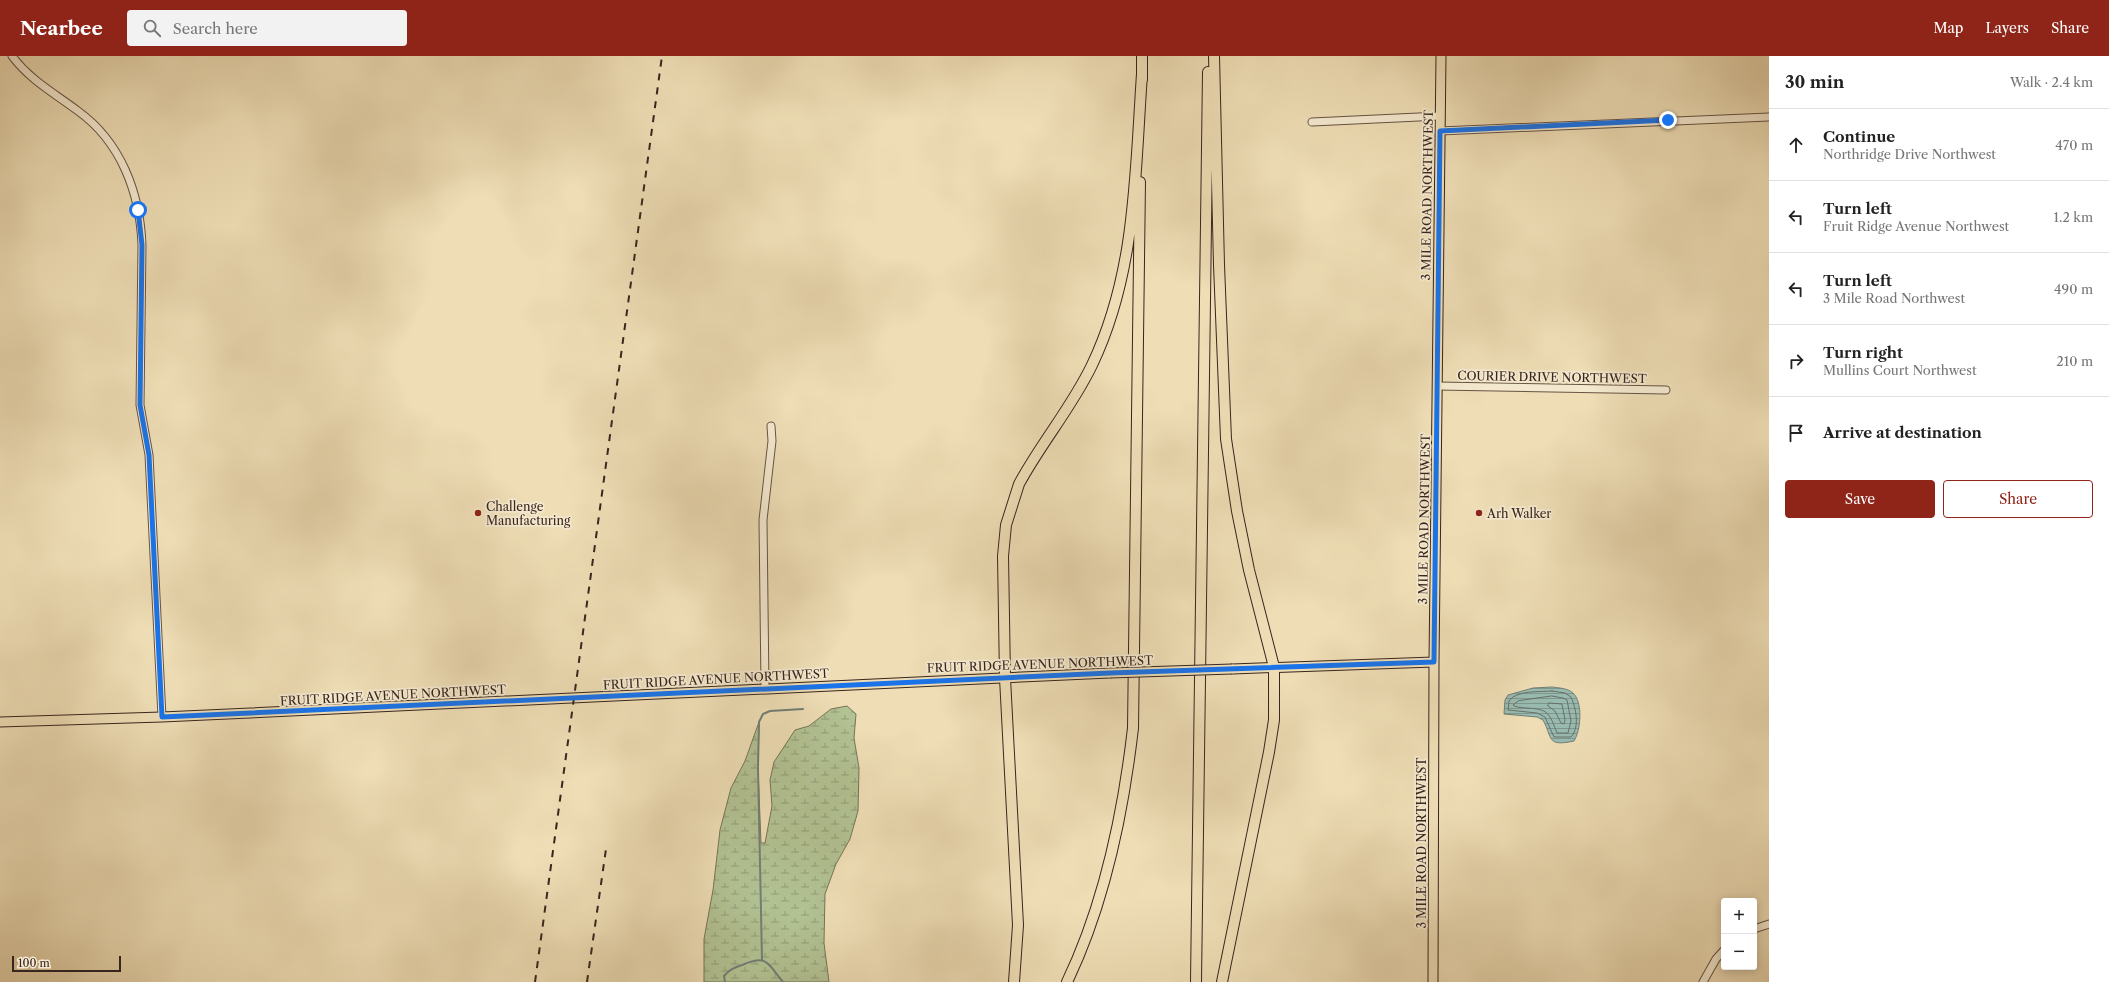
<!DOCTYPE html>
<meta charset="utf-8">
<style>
body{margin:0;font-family:"Libre Caslon Text",serif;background:#f2f2f2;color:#222}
.controls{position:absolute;right:12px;bottom:12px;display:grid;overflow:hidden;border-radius:4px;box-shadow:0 2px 10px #0003}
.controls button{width:36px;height:36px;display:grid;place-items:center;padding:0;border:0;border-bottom:1px solid #e0e0e0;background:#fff;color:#222;font:20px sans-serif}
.scale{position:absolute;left:12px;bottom:10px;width:109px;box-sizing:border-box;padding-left:4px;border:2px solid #38251e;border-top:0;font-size:11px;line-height:14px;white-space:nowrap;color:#38251e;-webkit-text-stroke:3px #f4e9cf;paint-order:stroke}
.stop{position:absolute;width:12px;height:12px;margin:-9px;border:3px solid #1a73e8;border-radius:50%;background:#fff}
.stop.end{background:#1a73e8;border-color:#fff;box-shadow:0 1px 4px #0008}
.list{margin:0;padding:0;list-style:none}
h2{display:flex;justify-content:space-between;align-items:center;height:52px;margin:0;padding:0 16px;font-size:17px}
h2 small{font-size:13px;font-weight:400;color:#767676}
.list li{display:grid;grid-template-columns:26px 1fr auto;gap:12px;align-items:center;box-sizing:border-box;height:72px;padding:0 16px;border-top:1px solid #e0e0e0}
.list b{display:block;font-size:15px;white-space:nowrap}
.list p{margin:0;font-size:13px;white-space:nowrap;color:#767676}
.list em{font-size:13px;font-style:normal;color:#767676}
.actions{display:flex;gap:8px;padding:12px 16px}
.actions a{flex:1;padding:9px 0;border:1px solid #8f2418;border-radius:4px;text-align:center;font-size:14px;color:#8f2418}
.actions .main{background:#8f2418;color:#fff}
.icon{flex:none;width:22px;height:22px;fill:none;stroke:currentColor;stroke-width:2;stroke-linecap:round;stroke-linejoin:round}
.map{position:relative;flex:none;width:1769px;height:926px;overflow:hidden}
header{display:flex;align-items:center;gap:24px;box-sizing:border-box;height:56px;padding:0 20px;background:#8f2418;color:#fff}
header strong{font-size:19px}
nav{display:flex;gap:22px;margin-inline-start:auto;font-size:14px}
.search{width:280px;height:36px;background:#f2f2f2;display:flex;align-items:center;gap:10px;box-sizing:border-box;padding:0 14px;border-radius:4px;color:#767676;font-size:15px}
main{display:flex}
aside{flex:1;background:#fff}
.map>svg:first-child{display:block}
.wetland{fill:url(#wetland-marsh);stroke:#757458}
.water{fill:url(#water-rules);stroke:#727f76}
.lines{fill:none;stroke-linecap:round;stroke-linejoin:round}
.shore{stroke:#687068;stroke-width:1}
.stream{stroke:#727f76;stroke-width:2}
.minor-casing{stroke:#665344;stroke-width:9}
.major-casing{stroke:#38251e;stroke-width:11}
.highway-casing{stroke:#38251e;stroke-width:12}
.minor{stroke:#f4e9cf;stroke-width:7}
.major{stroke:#eeddb5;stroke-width:9}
.highway{stroke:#eeddb5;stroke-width:10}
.rail{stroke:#38251e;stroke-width:2;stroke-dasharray:7 7;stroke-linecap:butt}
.major-bridge-casing{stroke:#38251e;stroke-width:11;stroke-linecap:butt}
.major-bridge{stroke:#eeddb5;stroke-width:9}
.route{stroke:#1a73e8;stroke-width:5}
.poi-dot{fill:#8f2418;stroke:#f4e9cf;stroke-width:1.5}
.labels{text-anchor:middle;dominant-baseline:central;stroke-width:3.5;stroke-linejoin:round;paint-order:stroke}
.street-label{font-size:12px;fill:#38251e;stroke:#f4e9cf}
.poi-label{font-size:12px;fill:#38251e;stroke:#f4e9cf;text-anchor:start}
</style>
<header>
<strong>Nearbee</strong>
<div class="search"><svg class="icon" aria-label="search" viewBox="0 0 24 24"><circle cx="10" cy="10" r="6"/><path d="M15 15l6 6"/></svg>Search here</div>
<nav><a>Map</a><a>Layers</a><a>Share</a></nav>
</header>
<main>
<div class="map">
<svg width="1769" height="926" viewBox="0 0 1769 926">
<defs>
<pattern id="wetland-marsh" width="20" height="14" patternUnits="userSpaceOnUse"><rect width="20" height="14" fill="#b2c293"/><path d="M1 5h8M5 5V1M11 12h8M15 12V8" fill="none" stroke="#929d77"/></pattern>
<pattern id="water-rules" width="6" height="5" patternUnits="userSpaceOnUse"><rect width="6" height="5" fill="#99bbb1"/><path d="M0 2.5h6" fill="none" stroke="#7e988f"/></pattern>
</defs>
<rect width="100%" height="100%" fill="#eeddb5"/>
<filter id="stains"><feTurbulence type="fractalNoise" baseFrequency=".005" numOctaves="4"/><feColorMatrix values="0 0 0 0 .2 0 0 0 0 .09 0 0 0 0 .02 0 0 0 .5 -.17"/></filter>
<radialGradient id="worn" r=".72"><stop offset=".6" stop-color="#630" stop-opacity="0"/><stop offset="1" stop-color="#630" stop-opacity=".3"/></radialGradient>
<path class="wetland" d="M 847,650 L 856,658 L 854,682 L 859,712 L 858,755 L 850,783 L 836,808 L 825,838 L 824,887 L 829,926 L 704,926 L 704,883 L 713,834 L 720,774 L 731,732 L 745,705 L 759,666 L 758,712 L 761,787 L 765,787 L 772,750 L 770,724 L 774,706 L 795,674 L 809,670 L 831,653 Z"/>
<path class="water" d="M 1552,631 C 1559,632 1567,632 1573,637 C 1583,646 1581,674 1574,685 C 1546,691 1553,682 1543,664 L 1537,661 L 1504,658 L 1505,644 L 1508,639 L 1533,632 Z"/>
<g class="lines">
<path class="shore" d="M 1552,635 L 1565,637 L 1571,641 C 1576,652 1580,671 1571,681 L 1554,681 L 1545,661 L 1537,657 L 1508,654 L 1509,645 C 1516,634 1540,636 1552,635 Z
M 1552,640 L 1563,642 L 1567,644 L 1571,665 L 1568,677 L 1557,677 C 1549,657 1549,653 1526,652 C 1521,651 1517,652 1513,649 L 1518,645 Z
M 1549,647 L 1562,648 L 1565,664 L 1564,668 L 1561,667 L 1555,655 L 1548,650 Z"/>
<path class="stream" d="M 762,904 L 758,712 L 759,666 L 763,658 L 770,655 L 803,653
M 725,926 L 724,920 C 730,913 734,912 742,909 C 768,898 767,907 783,926"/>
<g class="minor-casing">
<path id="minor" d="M 12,0 C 30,24 54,37 78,55 C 121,86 140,137 142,189 L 140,349 L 149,399 L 162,661
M 1312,66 L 1440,60
M 1440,75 L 1769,61
M 1437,330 L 1666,334
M 765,633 L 763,464 L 772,385 L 771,370
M 1754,873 L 1769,868
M 1703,926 L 1716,903 L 1724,894"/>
</g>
<g class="major-casing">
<path id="major" d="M 1232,613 L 1434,606
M 0,666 L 162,661 L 1110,617
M 1433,926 L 1434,606 L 1441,0"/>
</g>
<g class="highway-casing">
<path id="highway" d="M 1214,0 L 1219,209 L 1226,383 L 1237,455 L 1249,514 L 1274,611 L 1274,664 L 1269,696 L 1222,926
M 1142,24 L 1142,0
M 1014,926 L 1018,869 L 1005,622 L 1003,500 L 1006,469 L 1019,428 C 1041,387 1072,351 1092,309 C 1136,217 1135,118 1142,18
M 1067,926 C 1105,847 1123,759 1133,672 L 1140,126
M 1196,926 L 1208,16"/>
</g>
<use href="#minor" class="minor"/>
<use href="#major" class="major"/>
<use href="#highway" class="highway"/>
<path class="rail" d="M 535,926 L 662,0
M 587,926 L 606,793"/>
<g class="major-bridge-casing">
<path id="major-bridge" d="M 1110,617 L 1232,613"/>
</g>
<use href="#major-bridge" class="major-bridge"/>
</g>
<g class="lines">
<path class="route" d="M 138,154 L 142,189 L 140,349 L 149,399 L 162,661 L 1110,617 L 1434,606 L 1440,75 L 1668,64"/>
</g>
<g class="poi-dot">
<circle cx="478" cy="457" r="4"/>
<circle cx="1479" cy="457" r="4"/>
</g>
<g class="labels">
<g class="street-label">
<text transform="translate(1427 139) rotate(-89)">3 MILE ROAD NORTHWEST</text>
<text transform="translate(1552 321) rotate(1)">COURIER DRIVE NORTHWEST</text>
<text transform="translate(1424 463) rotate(-89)">3 MILE ROAD NORTHWEST</text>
<text transform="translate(1040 608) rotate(-2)">FRUIT RIDGE AVENUE NORTHWEST</text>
<text transform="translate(716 623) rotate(-3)">FRUIT RIDGE AVENUE NORTHWEST</text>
<text transform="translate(393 639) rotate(-3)">FRUIT RIDGE AVENUE NORTHWEST</text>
<text transform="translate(1421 787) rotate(-90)">3 MILE ROAD NORTHWEST</text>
</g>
<g class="poi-label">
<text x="486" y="450">Challenge<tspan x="486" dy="14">Manufacturing</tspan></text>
<text x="1487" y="457">Arh Walker</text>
</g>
</g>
<rect width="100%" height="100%" filter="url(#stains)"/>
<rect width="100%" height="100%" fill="url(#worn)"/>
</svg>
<div class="controls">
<button>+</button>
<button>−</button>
</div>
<div class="scale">100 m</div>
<div class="stop" style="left:138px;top:154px"></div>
<div class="stop end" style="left:1668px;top:64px"></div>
</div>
<aside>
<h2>30 min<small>Walk · 2.4 km</small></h2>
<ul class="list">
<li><svg class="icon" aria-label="ahead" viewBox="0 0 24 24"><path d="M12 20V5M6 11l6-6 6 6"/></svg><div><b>Continue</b><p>Northridge Drive Northwest</p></div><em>470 m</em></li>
<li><svg class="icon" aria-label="left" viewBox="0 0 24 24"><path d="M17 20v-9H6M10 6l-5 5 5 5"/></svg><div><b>Turn left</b><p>Fruit Ridge Avenue Northwest</p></div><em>1.2 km</em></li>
<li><svg class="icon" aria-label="left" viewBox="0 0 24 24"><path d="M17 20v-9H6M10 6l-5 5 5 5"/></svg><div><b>Turn left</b><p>3 Mile Road Northwest</p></div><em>490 m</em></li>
<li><svg class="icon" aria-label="right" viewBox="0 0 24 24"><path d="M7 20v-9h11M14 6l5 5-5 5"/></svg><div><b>Turn right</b><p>Mullins Court Northwest</p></div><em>210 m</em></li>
<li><svg class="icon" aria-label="arrive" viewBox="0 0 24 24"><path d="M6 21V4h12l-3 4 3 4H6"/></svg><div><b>Arrive at destination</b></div></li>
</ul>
<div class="actions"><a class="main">Save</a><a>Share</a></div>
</aside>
</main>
